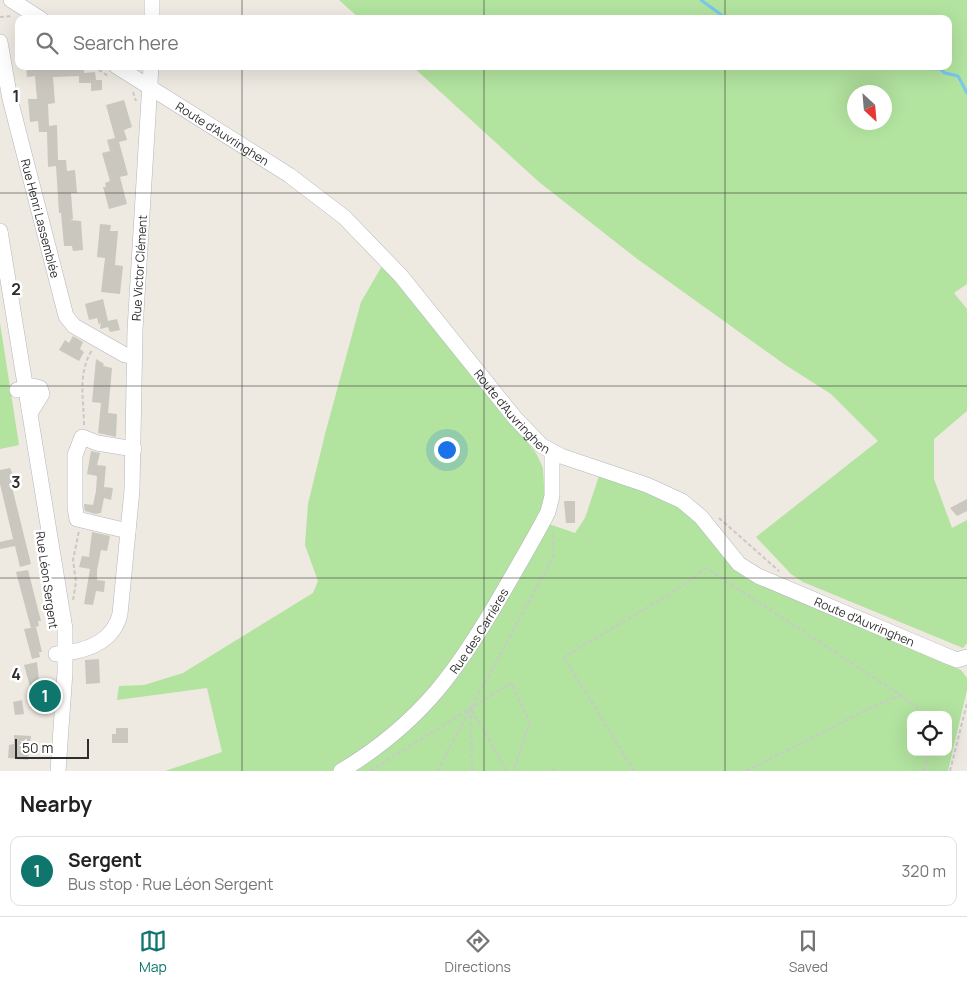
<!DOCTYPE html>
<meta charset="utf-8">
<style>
body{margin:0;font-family:Manrope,sans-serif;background:#f2f2f2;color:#222}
.controls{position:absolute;right:15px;bottom:15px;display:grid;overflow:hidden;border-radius:10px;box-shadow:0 5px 20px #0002}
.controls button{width:45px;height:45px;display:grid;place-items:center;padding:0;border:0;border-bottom:1px solid #e0e0e0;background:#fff;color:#222;font:25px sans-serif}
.compass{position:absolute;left:847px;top:85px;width:45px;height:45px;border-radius:50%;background:#fff;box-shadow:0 5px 20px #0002;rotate:154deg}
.scale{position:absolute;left:15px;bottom:12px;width:74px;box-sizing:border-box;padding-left:5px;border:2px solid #2e2e2e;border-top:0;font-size:14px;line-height:18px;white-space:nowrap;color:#2e2e2e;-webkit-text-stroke:4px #fff;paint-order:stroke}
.you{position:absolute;left:446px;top:449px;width:18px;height:18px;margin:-12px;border:4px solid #fff;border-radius:50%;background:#1a73e8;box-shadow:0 0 0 8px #1a73e833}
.badge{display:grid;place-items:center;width:32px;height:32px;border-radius:50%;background:#0f766e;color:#fff;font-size:16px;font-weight:700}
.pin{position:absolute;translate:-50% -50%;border:2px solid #fff;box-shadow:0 1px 5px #0006}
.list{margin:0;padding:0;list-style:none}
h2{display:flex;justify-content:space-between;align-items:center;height:65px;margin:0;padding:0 20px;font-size:21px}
h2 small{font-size:16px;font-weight:400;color:#767676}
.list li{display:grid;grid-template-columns:32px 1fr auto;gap:15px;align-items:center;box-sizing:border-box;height:70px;margin:0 10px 10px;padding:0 10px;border:1px solid #e0e0e0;border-radius:10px}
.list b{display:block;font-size:19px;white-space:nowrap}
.list p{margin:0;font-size:16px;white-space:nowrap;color:#767676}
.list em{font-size:16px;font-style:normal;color:#767676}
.icon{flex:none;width:28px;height:28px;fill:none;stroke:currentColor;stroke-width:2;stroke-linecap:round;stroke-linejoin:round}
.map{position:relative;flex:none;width:967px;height:771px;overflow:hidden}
.search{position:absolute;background:#fff;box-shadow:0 5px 20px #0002;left:15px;right:15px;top:15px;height:55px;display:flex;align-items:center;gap:12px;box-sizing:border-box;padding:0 18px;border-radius:10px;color:#767676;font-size:19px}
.sheet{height:145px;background:#fff}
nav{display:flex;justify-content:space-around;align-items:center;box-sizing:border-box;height:70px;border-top:1px solid #e0e0e0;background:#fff;font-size:14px;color:#767676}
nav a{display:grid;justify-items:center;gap:2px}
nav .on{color:#0f766e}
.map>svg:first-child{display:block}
.green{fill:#b2e39f;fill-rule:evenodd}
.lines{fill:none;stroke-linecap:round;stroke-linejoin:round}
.stream{stroke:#78c7ed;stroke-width:3}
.building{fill:#cac7bf}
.minor-casing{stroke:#b4b6c0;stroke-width:16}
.path{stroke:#c9c9c9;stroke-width:2;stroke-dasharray:4 2.5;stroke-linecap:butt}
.minor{stroke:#fff;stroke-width:15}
.grid{fill:none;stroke:#2e2e2e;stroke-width:1;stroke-opacity:0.55}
.labels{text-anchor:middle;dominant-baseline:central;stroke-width:5;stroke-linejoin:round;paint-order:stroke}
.street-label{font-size:12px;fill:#2e2e2e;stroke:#fff}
.grid-label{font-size:16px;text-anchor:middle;font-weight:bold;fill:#2e2e2e;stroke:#fff;stroke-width:5;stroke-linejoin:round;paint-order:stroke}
</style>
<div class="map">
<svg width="967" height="771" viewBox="0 0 967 771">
<rect width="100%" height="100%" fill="#eee9e1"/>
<path class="green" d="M 339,0 L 967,0 L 967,284 L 954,293 L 967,309 L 967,411 L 934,439 L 934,479 L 952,528 L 967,520 L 967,643 L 963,648 L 803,582 L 791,574 L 756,537 L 878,441 L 831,394 L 784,364 L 636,258 L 539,182 L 412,66 L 948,66 L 948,19 L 360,19 ZM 884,92 L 884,122 L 854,122 L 854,92 Z
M 382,266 L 411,297 L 536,453 L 543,468 L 546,523 L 575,533 L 585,518 L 600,473 L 671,502 L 691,517 L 745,578 L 961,670 L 967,678 L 967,690 L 948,771 L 165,771 L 222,752 L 207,688 L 117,700 L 119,686 L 144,685 L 183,673 L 313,593 L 318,581 L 305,545 L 308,504 L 325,434 L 361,302 ZM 911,715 L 948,715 L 948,752 L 911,752 Z
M 0,323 L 19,445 L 0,449 Z"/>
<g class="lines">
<path class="stream" d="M 701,0 L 727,19
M 862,66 L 940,69 L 945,73 L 958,76 L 967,93"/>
</g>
<path class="building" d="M 26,66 L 37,66 L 37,70 L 56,69 L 56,66 L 84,66 L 84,73 L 95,72 L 96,80 L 102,80 L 102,90 L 91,91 L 91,83 L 79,83 L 79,76 L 53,77 L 55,103 L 48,104 L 49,126 L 57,125 L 58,160 L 66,160 L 67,171 L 75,170 L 77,193 L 71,193 L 73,219 L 70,220 L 81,221 L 83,250 L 73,251 L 72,246 L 64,246 L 61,213 L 59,213 L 56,166 L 48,167 L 47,132 L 39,132 L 38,121 L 30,122 L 28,99 L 37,99 L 35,76 L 27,77 Z
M 124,100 L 132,127 L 124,130 L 127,140 L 119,142 L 128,175 L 120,177 L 127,204 L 109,209 L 103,187 L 106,187 L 105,183 L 110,181 L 102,153 L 110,151 L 107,140 L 115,138 L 106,105 Z
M 100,224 L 111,225 L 110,231 L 118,231 L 115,265 L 123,266 L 120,294 L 101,292 L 105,258 L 97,257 Z
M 103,299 L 108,321 L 117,319 L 120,330 L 110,332 L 108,327 L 100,329 L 101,322 L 99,325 L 97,318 L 89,320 L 85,304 Z
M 73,336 L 83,342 L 80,349 L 84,352 L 79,361 L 59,350 L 65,340 L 69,343 Z
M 96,359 L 104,364 L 103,366 L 112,368 L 108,413 L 117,414 L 116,437 L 98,433 L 101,403 L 92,402 Z
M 91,451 L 100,453 L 97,465 L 106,466 L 104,487 L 113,488 L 111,500 L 104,498 L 101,513 L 95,514 L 85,511 L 84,507 L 84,504 L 93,505 L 96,491 L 97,476 L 87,474 Z
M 10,468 L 18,486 L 12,487 L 31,564 L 20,567 L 15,546 L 0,549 L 0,542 L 13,539 L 0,484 L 0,470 Z
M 967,499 L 967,511 L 957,516 L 950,508 Z
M 564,501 L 575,501 L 575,523 L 566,523 Z
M 92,532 L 110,536 L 107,551 L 101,550 L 97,570 L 97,580 L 105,581 L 104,592 L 96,591 L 93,605 L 84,604 L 90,569 L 79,567 L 82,556 L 89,557 Z
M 28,570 L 41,621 L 38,621 L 39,626 L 31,628 L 16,572 Z
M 36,627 L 42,652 L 39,652 L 40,657 L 32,659 L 24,629 Z
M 99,659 L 100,683 L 86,684 L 85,660 Z
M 37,662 L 40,688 L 31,690 L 24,665 Z
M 22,700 L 24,714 L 15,715 L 13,702 Z
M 116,728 L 128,728 L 128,743 L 112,743 L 112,734 L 116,734 Z
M 14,735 L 31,736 L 28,760 L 8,758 L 9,745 L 14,744 Z"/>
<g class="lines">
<g class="minor-casing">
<g id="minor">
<path d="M 11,0 L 41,19"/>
<path d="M 152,19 L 152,0"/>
<path id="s1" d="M 0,42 L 10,99 L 66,316 L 74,326 L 125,355 L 134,356"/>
<path id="s2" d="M 116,66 L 289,175 L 344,217 L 401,276 L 515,418 L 542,446 L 561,456 L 647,485 L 682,501 L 701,517 L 739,564 L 758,576 L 947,656 L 957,660 L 967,657"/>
<path d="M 0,231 L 65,629 L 65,672 L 58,771"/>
<path d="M 17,390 L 33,386 L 40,388 L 42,394 L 30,413"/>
<path d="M 128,531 L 77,519 L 75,508 L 75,455 L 82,437 L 97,443 L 134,449"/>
<path id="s3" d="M 56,654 C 83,652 113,644 120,614 L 132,490 L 135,330 L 151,66"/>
<path id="s4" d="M 341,771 C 423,722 461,666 507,585 C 521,561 535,537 548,512 L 552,496 L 552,452"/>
</g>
</g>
<path class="path" d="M 53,16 L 57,19
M 0,17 L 12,16
M 93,66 L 108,76
M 133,92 L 136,101
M 84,425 C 84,398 77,375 92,350
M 719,518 L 779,571
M 73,600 L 76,582 L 73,560 L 79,531
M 472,710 L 507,771
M 370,771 L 511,683 L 530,722 L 513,771
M 437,771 L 470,710
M 472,771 L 471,708 L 553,557 L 553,531
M 554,771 L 555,765
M 634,771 L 564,657 L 675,591 L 706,568 L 901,695 L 926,715
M 746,771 L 874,706 L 901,695
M 924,771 L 929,752
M 950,771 L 967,703"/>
<use href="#minor" class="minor"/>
</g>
<path class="grid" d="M 242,0 L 242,19M 484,0 L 484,19M 725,0 L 725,19M 242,66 L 242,771M 484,66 L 484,771M 725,66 L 725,771M 0,193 L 967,193M 0,386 L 967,386M 0,578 L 967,578"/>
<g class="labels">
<g class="street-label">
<text stroke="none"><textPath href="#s2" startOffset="126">Route d'Auvringhen</textPath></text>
<text stroke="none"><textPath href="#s1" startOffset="181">Rue Henri Lassemblée</textPath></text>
<text stroke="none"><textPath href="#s3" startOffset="428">Rue Victor Clément</textPath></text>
<text stroke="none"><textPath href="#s2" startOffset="531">Route d'Auvringhen</textPath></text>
<text transform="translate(47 580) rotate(82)">Rue Léon Sergent</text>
<text stroke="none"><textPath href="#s2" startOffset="951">Route d'Auvringhen</textPath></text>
<text stroke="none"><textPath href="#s4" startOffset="199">Rue des Carrières</textPath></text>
</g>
</g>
<g class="grid-label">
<text x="16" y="102">1</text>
<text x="16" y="295">2</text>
<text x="16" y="488">3</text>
<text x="16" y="680">4</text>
</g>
</svg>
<div class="controls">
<button><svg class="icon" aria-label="locate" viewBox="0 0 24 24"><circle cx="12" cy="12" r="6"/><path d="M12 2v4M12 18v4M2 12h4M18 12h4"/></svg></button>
</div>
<svg class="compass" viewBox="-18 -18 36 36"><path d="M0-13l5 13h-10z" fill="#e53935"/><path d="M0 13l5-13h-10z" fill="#767676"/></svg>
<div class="scale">50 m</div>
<div class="you"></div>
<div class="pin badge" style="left:45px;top:696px">1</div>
<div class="search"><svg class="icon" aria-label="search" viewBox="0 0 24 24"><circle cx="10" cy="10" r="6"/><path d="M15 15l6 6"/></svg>Search here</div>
</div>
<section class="sheet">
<h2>Nearby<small></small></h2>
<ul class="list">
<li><span class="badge">1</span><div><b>Sergent</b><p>Bus stop · Rue Léon Sergent</p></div><em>320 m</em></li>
</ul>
</section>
<nav>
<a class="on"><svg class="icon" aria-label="map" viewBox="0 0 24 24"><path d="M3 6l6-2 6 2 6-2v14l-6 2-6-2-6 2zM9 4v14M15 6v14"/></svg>Map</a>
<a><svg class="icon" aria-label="directions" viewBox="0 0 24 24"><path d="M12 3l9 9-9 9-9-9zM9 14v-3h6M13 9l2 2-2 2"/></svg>Directions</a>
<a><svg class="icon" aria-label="saved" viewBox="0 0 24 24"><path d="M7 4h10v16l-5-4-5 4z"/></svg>Saved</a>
</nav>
